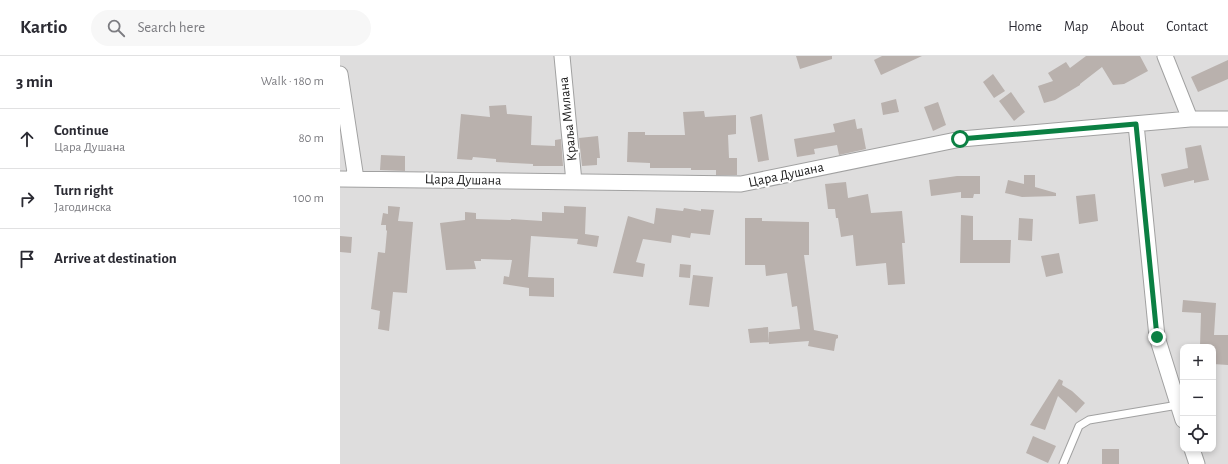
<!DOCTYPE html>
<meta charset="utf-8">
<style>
body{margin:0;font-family:"Alegreya Sans",sans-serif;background:#f7f7f7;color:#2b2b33}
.controls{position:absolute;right:12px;bottom:12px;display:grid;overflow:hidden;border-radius:8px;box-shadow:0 2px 6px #0003}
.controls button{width:36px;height:36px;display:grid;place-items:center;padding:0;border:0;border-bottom:1px solid #e1e1e2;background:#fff;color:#2b2b33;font:20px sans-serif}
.stop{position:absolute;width:12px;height:12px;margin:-9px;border:3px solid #0b8043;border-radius:50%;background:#fff}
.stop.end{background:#0b8043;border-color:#fff;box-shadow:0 1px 4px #0008}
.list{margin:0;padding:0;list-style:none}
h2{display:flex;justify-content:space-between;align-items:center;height:52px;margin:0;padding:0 16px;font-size:17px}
h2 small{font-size:13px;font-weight:400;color:#7c7c81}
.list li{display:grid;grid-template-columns:26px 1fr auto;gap:12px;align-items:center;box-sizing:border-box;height:60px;padding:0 16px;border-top:1px solid #e1e1e2}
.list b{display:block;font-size:15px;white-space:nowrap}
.list p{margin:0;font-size:13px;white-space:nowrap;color:#7c7c81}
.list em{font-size:13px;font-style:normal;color:#7c7c81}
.icon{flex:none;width:22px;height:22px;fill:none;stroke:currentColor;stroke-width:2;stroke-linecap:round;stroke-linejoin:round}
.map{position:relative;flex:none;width:888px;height:408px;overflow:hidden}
header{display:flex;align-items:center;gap:24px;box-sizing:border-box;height:56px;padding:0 20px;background:#fff;border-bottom:1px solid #e1e1e2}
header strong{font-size:19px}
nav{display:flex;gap:22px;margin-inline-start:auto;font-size:14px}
.search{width:280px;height:36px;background:#f7f7f7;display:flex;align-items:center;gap:10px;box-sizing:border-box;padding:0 14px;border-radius:22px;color:#7c7c81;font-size:15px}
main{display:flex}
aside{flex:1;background:#fff}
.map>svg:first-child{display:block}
.residential{fill:#dedddd;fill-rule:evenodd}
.building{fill:#b9b1ad}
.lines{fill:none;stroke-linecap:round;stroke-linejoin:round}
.service-casing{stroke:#a1a1a1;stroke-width:9}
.minor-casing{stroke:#a1a1a1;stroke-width:17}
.service{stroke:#fff;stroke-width:7}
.minor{stroke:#fff;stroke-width:15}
.route{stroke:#0b8043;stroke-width:5}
.labels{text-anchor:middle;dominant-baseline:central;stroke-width:4;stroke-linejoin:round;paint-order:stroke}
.street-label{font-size:14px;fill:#202020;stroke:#fff}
</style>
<header>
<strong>Kartio</strong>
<div class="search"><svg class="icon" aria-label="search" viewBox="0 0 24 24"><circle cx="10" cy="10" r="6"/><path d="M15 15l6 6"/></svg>Search here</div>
<nav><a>Home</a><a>Map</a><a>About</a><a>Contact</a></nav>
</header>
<main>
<aside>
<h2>3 min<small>Walk · 180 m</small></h2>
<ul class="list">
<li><svg class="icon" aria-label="ahead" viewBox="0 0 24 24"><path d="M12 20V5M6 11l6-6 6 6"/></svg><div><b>Continue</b><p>Цара Душана</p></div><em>80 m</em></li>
<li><svg class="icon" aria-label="right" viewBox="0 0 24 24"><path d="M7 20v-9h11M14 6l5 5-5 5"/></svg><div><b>Turn right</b><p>Јагодинска</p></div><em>100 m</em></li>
<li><svg class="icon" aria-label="arrive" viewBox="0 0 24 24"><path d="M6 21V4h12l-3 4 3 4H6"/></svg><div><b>Arrive at destination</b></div></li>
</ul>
</aside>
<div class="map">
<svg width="888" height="408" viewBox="0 0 888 408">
<rect width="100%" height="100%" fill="#f0ece8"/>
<path class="residential" d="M 0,0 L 888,0 L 888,408 L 0,408 ZM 843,291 L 873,291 L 873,393 L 843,393 Z"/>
<path class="building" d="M 456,0 L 492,0 L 492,3 L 460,13 Z
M 542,0 L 582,0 L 541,19 L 534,4 Z
M 746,0 L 800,0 L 808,15 L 784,28 L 773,29 L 762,11 L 740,28 L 740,29 L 715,44 L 704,47 L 698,30 L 713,25 L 708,17 L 726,6 L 730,12 Z
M 888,4 L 888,23 L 858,36 L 851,21 Z
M 653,18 L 665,35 L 654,42 L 643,26 Z
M 671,36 L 685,56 L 674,65 L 659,45 Z
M 556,43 L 559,56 L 543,59 L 541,47 Z
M 598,46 L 606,69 L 593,75 L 584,51 Z
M 166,49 L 167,58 L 192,60 L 191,89 L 215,90 L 215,84 L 221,83 L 223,110 L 193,110 L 193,108 L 156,106 L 156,103 L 133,101 L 132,104 L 117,103 L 121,58 L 150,61 L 149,50 Z
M 364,55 L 365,61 L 396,59 L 396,78 L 388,79 L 389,102 L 397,102 L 397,119 L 376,119 L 376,114 L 351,114 L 351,112 L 310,112 L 310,107 L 287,106 L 288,76 L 305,76 L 305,79 L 345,79 L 343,56 Z
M 422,58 L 429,104 L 418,106 L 410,61 Z
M 515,63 L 517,73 L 522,72 L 526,93 L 499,99 L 497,89 L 474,93 L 475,98 L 457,101 L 454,83 L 495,76 L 493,68 Z
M 258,80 L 260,102 L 257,102 L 257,109 L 242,110 L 239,82 Z
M 861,89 L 869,124 L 854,127 L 854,124 L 824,131 L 821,118 L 848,112 L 845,92 Z
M 41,99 L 65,100 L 65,115 L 40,114 Z
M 684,119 L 695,119 L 695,131 L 716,137 L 716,140 L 682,141 L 665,137 L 668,124 L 684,128 Z
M 617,120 L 640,120 L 640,138 L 634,138 L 633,142 L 621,142 L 621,136 L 591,140 L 589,124 Z
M 506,126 L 508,142 L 528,138 L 531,157 L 562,155 L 565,187 L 562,187 L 565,228 L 548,229 L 546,207 L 516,210 L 513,179 L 501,181 L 498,162 L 496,162 L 495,153 L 488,153 L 485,128 Z
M 755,138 L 758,165 L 739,168 L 736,140 Z
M 48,150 L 60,151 L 58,165 L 73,166 L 67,237 L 53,236 L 49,275 L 38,273 L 40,255 L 31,253 L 38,196 L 45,197 L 47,175 L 46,174 L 46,169 L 41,169 L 43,157 L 48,158 Z
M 224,150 L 246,151 L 245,178 L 259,180 L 257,191 L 237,188 L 238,183 L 191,180 L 188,221 L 214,222 L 214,241 L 189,240 L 189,232 L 163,228 L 164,220 L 169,221 L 172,204 L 141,203 L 141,205 L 134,205 L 136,213 L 106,214 L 100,167 L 125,164 L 125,156 L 136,157 L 136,163 L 171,164 L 171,163 L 202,165 L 202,156 L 224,157 Z
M 316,152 L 343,155 L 344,152 L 361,155 L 361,153 L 374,154 L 370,179 L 351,177 L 350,182 L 332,179 L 331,187 L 303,183 L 296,206 L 305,208 L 303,221 L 273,217 L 288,160 L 314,168 Z
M 621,159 L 633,160 L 633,184 L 671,184 L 670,207 L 620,207 Z
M 405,162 L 422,162 L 422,165 L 469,166 L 469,199 L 464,199 L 474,274 L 498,279 L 498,282 L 496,283 L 494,295 L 468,290 L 469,285 L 429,288 L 429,276 L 460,273 L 457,250 L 452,251 L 447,217 L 426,220 L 425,209 L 405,209 Z
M 679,162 L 693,163 L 692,185 L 678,184 Z
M 0,180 L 12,181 L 11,197 L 0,196 Z
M 719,197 L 723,217 L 706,221 L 701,200 Z
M 340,208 L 351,209 L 350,222 L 339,221 Z
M 353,219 L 373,221 L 369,251 L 349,249 Z
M 843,244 L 876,247 L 874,279 L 888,279 L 888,309 L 873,308 L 873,291 L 860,290 L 861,257 L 842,256 Z
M 428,271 L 429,286 L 410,287 L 408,273 Z
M 719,323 L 723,325 L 722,329 L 732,335 L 745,347 L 736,357 L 718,340 L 705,374 L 690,369 Z
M 693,380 L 716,390 L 708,407 L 686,397 Z
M 762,393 L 779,393 L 779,408 L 762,408 Z"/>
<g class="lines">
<g class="service-casing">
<path id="service" d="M 723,408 L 739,370 L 749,364 L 838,349"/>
</g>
<g class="minor-casing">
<path id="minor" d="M 222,0 L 234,126
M 825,0 L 850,63
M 0,18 L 16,123
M 796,68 L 817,281 L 843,364
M 0,123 L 401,128 L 621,83 L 850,63 L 888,63
M 852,393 L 857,408"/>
</g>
<use href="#service" class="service"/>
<use href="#minor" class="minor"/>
</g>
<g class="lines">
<path class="route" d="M 620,83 L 796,68 L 817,281"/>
</g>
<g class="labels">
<g class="street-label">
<text transform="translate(228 63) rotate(-96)">Краља Милана</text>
<text transform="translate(446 119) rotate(-12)">Цара Душана</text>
<text transform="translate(123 124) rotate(1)">Цара Душана</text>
</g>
</g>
</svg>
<div class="controls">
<button>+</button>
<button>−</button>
<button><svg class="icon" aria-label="locate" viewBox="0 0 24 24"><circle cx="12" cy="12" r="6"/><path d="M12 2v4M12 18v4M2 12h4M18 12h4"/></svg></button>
</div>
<div class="stop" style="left:620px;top:83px"></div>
<div class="stop end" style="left:817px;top:281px"></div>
</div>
</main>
